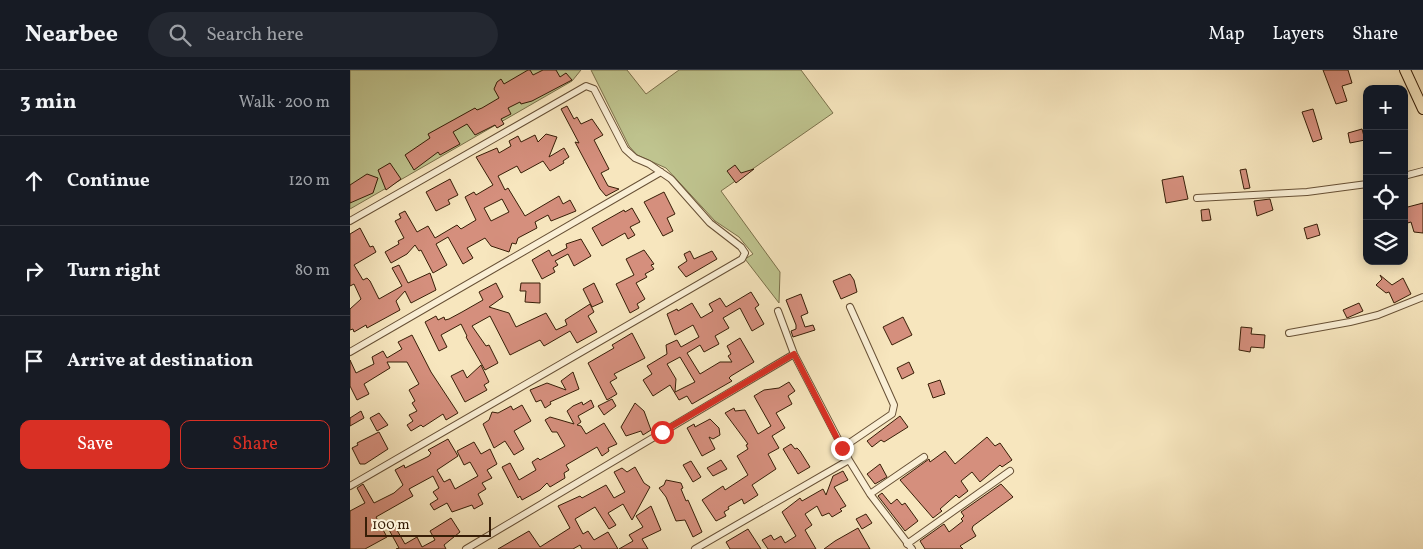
<!DOCTYPE html>
<meta charset="utf-8">
<style>
body{margin:0;font-family:Vollkorn,serif;background:#242831;color:#f1f3f6}
.controls{position:absolute;right:15px;top:15px;display:grid;overflow:hidden;border-radius:10px;box-shadow:0 2px 12px #0003}
.controls button{width:45px;height:45px;display:grid;place-items:center;padding:0;border:0;border-bottom:1px solid #363941;background:#171b24;color:#f1f3f6;font:25px sans-serif}
.scale{position:absolute;left:15px;bottom:12px;width:126px;box-sizing:border-box;padding-left:5px;border:2px solid #371e07;border-top:0;font-size:14px;line-height:18px;white-space:nowrap;color:#371e07;-webkit-text-stroke:4px #faefd5;paint-order:stroke}
.stop{position:absolute;width:15px;height:15px;margin:-11px;border:4px solid #d93025;border-radius:50%;background:#fff}
.stop.end{background:#d93025;border-color:#fff;box-shadow:0 1px 5px #0008}
.list{margin:0;padding:0;list-style:none}
h2{display:flex;justify-content:space-between;align-items:center;height:65px;margin:0;padding:0 20px;font-size:21px}
h2 small{font-size:16px;font-weight:400;color:#9ea1a6}
.list li{display:grid;grid-template-columns:32px 1fr auto;gap:15px;align-items:center;box-sizing:border-box;height:90px;padding:0 20px;border-top:1px solid #363941}
.list b{display:block;font-size:19px;white-space:nowrap}
.list em{font-size:16px;font-style:normal;color:#9ea1a6}
.actions{display:flex;gap:10px;padding:15px 20px}
.actions a{flex:1;padding:11px 0;border:1px solid #d93025;border-radius:10px;text-align:center;font-size:18px;color:#d93025}
.actions .main{background:#d93025;color:#fff}
.icon{flex:none;width:28px;height:28px;fill:none;stroke:currentColor;stroke-width:2;stroke-linecap:round;stroke-linejoin:round}
.map{position:relative;flex:none;width:1073px;height:479px;overflow:hidden}
header{display:flex;align-items:center;gap:30px;box-sizing:border-box;height:70px;padding:0 25px;background:#171b24;border-bottom:1px solid #363941}
header strong{font-size:24px}
nav{display:flex;gap:28px;margin-inline-start:auto;font-size:18px}
.search{width:350px;height:45px;background:#242831;display:flex;align-items:center;gap:12px;box-sizing:border-box;padding:0 18px;border-radius:28px;color:#9ea1a6;font-size:19px}
main{display:flex}
aside{flex:1;background:#171b24}
.map>svg:first-child{display:block}
.green{fill:#bfc48f;stroke:#7b714b}
.building{fill:#d58f7d;stroke:#371e07;fill-rule:evenodd}
.lines{fill:none;stroke-linecap:round;stroke-linejoin:round}
.street-casing{stroke:#675035;stroke-width:8}
.primary-casing{stroke:#371e07;stroke-width:12}
.street{stroke:#faefd5;stroke-width:6}
.primary{stroke:#f7e6be;stroke-width:10}
.route{stroke:#d93025;stroke-width:6}
</style>
<header>
<strong>Nearbee</strong>
<div class="search"><svg class="icon" aria-label="search" viewBox="0 0 24 24"><circle cx="10" cy="10" r="6"/><path d="M15 15l6 6"/></svg>Search here</div>
<nav><a>Map</a><a>Layers</a><a>Share</a></nav>
</header>
<main>
<aside>
<h2>3 min<small>Walk · 200 m</small></h2>
<ul class="list">
<li><svg class="icon" aria-label="ahead" viewBox="0 0 24 24"><path d="M12 20V5M6 11l6-6 6 6"/></svg><div><b>Continue</b></div><em>120 m</em></li>
<li><svg class="icon" aria-label="right" viewBox="0 0 24 24"><path d="M7 20v-9h11M14 6l5 5-5 5"/></svg><div><b>Turn right</b></div><em>80 m</em></li>
<li><svg class="icon" aria-label="arrive" viewBox="0 0 24 24"><path d="M6 21V4h12l-3 4 3 4H6"/></svg><div><b>Arrive at destination</b></div></li>
</ul>
<div class="actions"><a class="main">Save</a><a>Share</a></div>
</aside>
<div class="map">
<svg width="1073" height="479" viewBox="0 0 1073 479">
<rect width="100%" height="100%" fill="#f7e6be"/>
<filter id="stains"><feTurbulence type="fractalNoise" baseFrequency=".004" numOctaves="4"/><feColorMatrix values="0 0 0 0 .2 0 0 0 0 .09 0 0 0 0 .02 0 0 0 .5 -.17"/></filter>
<radialGradient id="worn" r=".72"><stop offset=".6" stop-color="#630" stop-opacity="0"/><stop offset="1" stop-color="#630" stop-opacity=".3"/></radialGradient>
<path class="green" d="M 0,0 L 231,0 L 222,11 L 0,139 Z
M 241,0 L 277,0 L 296,24 L 329,0 L 451,0 L 483,43 L 371,121 L 430,202 L 429,233 L 395,189 L 403,184 L 389,167 L 365,151 L 316,98 L 287,85 L 279,76 Z"/>
<path class="building" d="M 178,0 L 180,0 L 183,5 L 193,0 L 206,0 L 210,7 L 216,3 L 222,10 L 182,31 L 171,34 L 170,32 L 158,38 L 161,44 L 151,49 L 154,54 L 147,58 L 145,55 L 125,65 L 117,54 L 103,62 L 110,74 L 90,85 L 88,82 L 64,100 L 55,85 L 80,68 L 78,64 L 125,38 L 127,40 L 132,38 L 149,28 L 144,19 L 147,12 L 151,9 L 154,14 Z
M 973,0 L 998,0 L 1002,13 L 992,16 L 997,31 L 986,34 Z
M 217,36 L 224,49 L 227,47 L 231,54 L 242,49 L 253,65 L 244,70 L 259,99 L 251,103 L 258,116 L 269,119 L 256,126 L 250,119 L 225,72 L 229,73 L 211,39 Z
M 963,39 L 972,69 L 963,72 L 952,42 Z
M 1012,59 L 1015,70 L 1000,73 L 998,63 Z
M 196,64 L 207,67 L 199,87 L 214,78 L 219,87 L 213,91 L 214,93 L 200,101 L 193,91 L 171,103 L 167,96 L 148,106 L 155,120 L 158,118 L 175,146 L 209,126 L 213,134 L 220,130 L 226,141 L 201,151 L 198,145 L 185,152 L 187,158 L 168,168 L 166,174 L 162,173 L 159,182 L 141,176 L 135,168 L 117,178 L 123,188 L 113,194 L 98,167 L 86,174 L 97,195 L 83,203 L 71,180 L 69,181 L 65,175 L 57,184 L 41,193 L 35,182 L 49,174 L 48,171 L 54,168 L 45,151 L 51,148 L 49,144 L 55,141 L 67,162 L 78,156 L 85,168 L 107,155 L 111,159 L 126,150 L 115,127 L 124,122 L 126,125 L 143,115 L 126,87 L 147,78 L 149,83 L 161,76 L 159,71 L 168,66 L 171,72 L 185,65 L 188,72 ZM 152,129 L 159,142 L 141,151 L 134,138 Z
M 40,93 L 51,109 L 36,120 L 28,100 Z
M 385,95 L 391,103 L 404,99 L 386,113 L 377,101 Z
M 896,99 L 900,118 L 894,119 L 890,100 Z
M 17,104 L 28,108 L 23,123 L 0,133 L 0,115 Z
M 833,106 L 838,129 L 816,133 L 812,110 Z
M 100,109 L 108,125 L 98,130 L 100,134 L 86,141 L 76,122 Z
M 314,122 L 325,144 L 317,148 L 323,161 L 313,166 L 294,132 Z
M 920,129 L 923,140 L 907,146 L 904,131 Z
M 1073,133 L 1073,163 L 1064,162 L 1061,152 L 1054,154 L 1054,138 Z
M 282,138 L 290,152 L 280,157 L 285,165 L 278,169 L 275,163 L 252,176 L 242,158 L 274,140 L 275,142 Z
M 859,139 L 861,150 L 852,151 L 851,140 Z
M 967,154 L 970,165 L 957,169 L 954,158 Z
M 10,158 L 20,177 L 23,176 L 26,182 L 4,195 L 13,210 L 17,208 L 20,211 L 29,229 L 52,216 L 42,198 L 49,195 L 58,213 L 80,203 L 86,220 L 61,233 L 55,221 L 46,231 L 50,240 L 17,258 L 16,255 L 4,262 L 3,259 L 0,260 L 0,239 L 11,229 L 4,214 L 0,216 L 0,164 Z
M 231,169 L 241,186 L 224,196 L 218,184 L 205,191 L 208,195 L 203,198 L 205,202 L 192,209 L 182,190 L 199,180 L 202,186 L 217,178 L 216,174 Z
M 294,180 L 304,194 L 301,195 L 304,199 L 295,204 L 297,207 L 286,213 L 295,229 L 287,234 L 289,238 L 280,243 L 266,214 L 284,205 L 276,189 Z
M 340,181 L 344,189 L 362,181 L 367,189 L 336,207 L 328,197 L 337,191 L 334,184 Z
M 500,204 L 504,210 L 507,222 L 491,229 L 483,211 Z
M 1030,205 L 1042,215 L 1053,208 L 1061,224 L 1044,233 L 1039,222 L 1036,223 L 1026,215 L 1032,209 Z
M 146,213 L 153,227 L 139,237 L 159,243 L 166,257 L 196,243 L 206,260 L 217,255 L 215,250 L 240,234 L 244,242 L 238,246 L 247,262 L 227,273 L 220,261 L 194,276 L 190,270 L 160,285 L 140,246 L 122,256 L 136,276 L 139,275 L 148,293 L 135,300 L 116,267 L 117,266 L 111,254 L 91,265 L 97,277 L 89,281 L 75,252 L 86,246 L 88,250 L 94,247 L 95,250 L 99,249 L 112,242 L 133,230 L 129,222 Z
M 171,213 L 190,213 L 190,233 L 175,232 L 176,221 L 170,221 Z
M 244,213 L 253,232 L 242,237 L 233,219 Z
M 401,222 L 409,235 L 405,238 L 414,254 L 402,261 L 390,238 L 373,248 L 379,258 L 365,266 L 369,274 L 354,282 L 350,275 L 337,283 L 350,304 L 370,292 L 382,292 L 378,286 L 381,284 L 377,276 L 390,268 L 404,292 L 381,306 L 379,308 L 382,311 L 342,334 L 337,326 L 329,330 L 320,315 L 303,326 L 293,310 L 302,304 L 297,296 L 317,284 L 316,275 L 327,270 L 331,277 L 349,267 L 343,255 L 325,265 L 317,244 L 327,239 L 328,241 L 342,233 L 351,248 L 363,241 L 359,234 L 370,228 L 376,237 ZM 330,287 L 345,312 L 325,322 L 326,309 L 317,294 Z
M 451,224 L 458,243 L 451,246 L 455,257 L 463,255 L 465,260 L 443,267 L 441,261 L 446,259 L 446,255 L 436,230 Z
M 1009,233 L 1013,241 L 997,248 L 993,240 Z
M 553,247 L 562,265 L 542,275 L 533,257 Z
M 891,257 L 902,258 L 901,264 L 915,265 L 914,278 L 901,277 L 900,282 L 889,280 Z
M 282,263 L 295,288 L 264,304 L 267,308 L 260,312 L 267,324 L 257,330 L 238,293 L 264,278 L 262,275 Z
M 62,265 L 81,302 L 108,343 L 96,350 L 93,344 L 73,357 L 71,355 L 61,361 L 57,355 L 63,351 L 59,345 L 67,341 L 62,333 L 65,331 L 59,320 L 69,314 L 57,292 L 37,292 L 40,298 L 14,314 L 19,324 L 7,330 L 0,316 L 0,290 L 6,303 L 24,294 L 22,287 L 33,281 L 37,288 L 52,279 L 48,272 Z
M 559,292 L 564,303 L 552,309 L 547,298 Z
M 131,295 L 139,312 L 134,315 L 137,320 L 115,332 L 101,306 L 113,300 L 117,308 Z
M 223,302 L 229,319 L 200,332 L 201,334 L 195,338 L 191,330 L 186,332 L 180,320 L 197,313 L 216,320 L 211,311 Z
M 590,310 L 595,324 L 583,328 L 578,314 Z
M 439,312 L 445,321 L 438,326 L 442,334 L 426,343 L 435,358 L 422,366 L 429,378 L 418,384 L 426,399 L 402,415 L 408,425 L 394,434 L 392,429 L 378,437 L 379,439 L 374,442 L 376,446 L 366,451 L 352,430 L 373,416 L 375,420 L 398,405 L 387,386 L 398,379 L 396,375 L 398,374 L 375,343 L 384,338 L 385,341 L 395,340 L 408,364 L 421,356 L 404,326 L 414,320 L 429,318 Z
M 262,329 L 266,336 L 254,345 L 248,336 Z
M 241,330 L 244,337 L 228,346 L 231,352 L 227,355 L 231,356 L 236,364 L 254,353 L 267,374 L 258,378 L 259,381 L 252,386 L 247,377 L 216,395 L 219,400 L 214,403 L 215,408 L 200,417 L 197,413 L 190,420 L 172,430 L 170,426 L 168,428 L 152,397 L 160,393 L 169,410 L 186,400 L 182,392 L 188,388 L 190,390 L 215,376 L 207,362 L 202,362 L 195,350 L 200,347 L 224,354 L 217,341 L 223,336 L 232,332 L 233,335 Z
M 285,333 L 294,341 L 301,360 L 293,365 L 291,361 L 276,366 L 271,357 Z
M 172,335 L 181,351 L 164,361 L 174,379 L 164,385 L 155,371 L 144,378 L 133,354 L 139,350 L 142,342 L 148,343 L 161,336 L 163,340 Z
M 11,341 L 14,348 L 0,356 L 0,348 Z
M 29,343 L 38,355 L 27,361 L 20,348 Z
M 550,346 L 558,357 L 534,372 L 531,370 L 522,377 L 517,371 Z
M 360,349 L 369,358 L 370,365 L 363,369 L 359,367 L 365,379 L 352,386 L 337,358 L 344,354 L 345,357 Z
M 29,362 L 38,379 L 15,394 L 10,394 L 2,378 L 8,375 L 7,373 Z
M 637,367 L 645,376 L 650,373 L 662,390 L 652,397 L 650,395 L 630,412 L 622,402 L 611,411 L 618,421 L 609,428 L 606,425 L 590,439 L 592,441 L 583,448 L 550,410 L 579,389 L 580,392 L 595,381 L 605,394 Z
M 98,369 L 108,386 L 87,400 L 94,412 L 100,409 L 105,419 L 128,406 L 120,392 L 114,395 L 107,381 L 124,372 L 131,384 L 140,379 L 147,394 L 137,400 L 142,408 L 132,413 L 136,419 L 128,424 L 133,434 L 124,439 L 122,435 L 102,442 L 97,433 L 84,440 L 80,434 L 88,429 L 83,422 L 89,418 L 83,406 L 59,419 L 63,426 L 26,447 L 37,467 L 15,479 L 0,479 L 0,441 L 15,433 L 7,418 L 13,414 L 24,433 L 44,423 L 53,415 L 45,400 L 54,395 L 55,398 L 79,386 L 81,383 L 78,380 Z
M 441,374 L 445,379 L 447,378 L 450,381 L 460,397 L 448,404 L 433,379 Z
M 371,390 L 377,399 L 363,406 L 357,398 Z
M 341,391 L 351,407 L 343,412 L 333,395 Z
M 530,394 L 537,407 L 525,414 L 517,404 Z
M 285,397 L 294,413 L 300,417 L 282,450 L 273,434 L 258,443 L 266,455 L 259,459 L 245,437 L 225,449 L 233,464 L 238,461 L 244,470 L 258,462 L 268,479 L 232,479 L 230,475 L 223,479 L 148,479 L 179,461 L 190,477 L 220,458 L 208,436 L 230,426 L 232,428 L 256,415 L 264,428 L 275,422 L 264,402 L 272,398 L 277,402 Z
M 493,401 L 498,410 L 484,417 L 496,436 L 490,439 L 492,441 L 482,447 L 479,443 L 472,446 L 467,436 L 455,444 L 462,455 L 455,460 L 466,479 L 418,479 L 412,470 L 421,465 L 424,470 L 431,466 L 435,473 L 446,466 L 432,442 L 450,428 L 452,431 L 473,419 L 476,425 L 483,406 Z
M 316,410 L 331,413 L 333,418 L 331,419 L 336,431 L 338,430 L 352,462 L 343,467 L 335,450 L 326,451 L 316,427 L 309,418 L 314,415 Z
M 651,414 L 663,427 L 623,456 L 622,459 L 626,466 L 610,476 L 613,479 L 575,479 L 570,471 L 594,454 L 599,462 L 613,451 L 611,449 L 614,446 L 611,442 Z
M 532,423 L 541,434 L 547,429 L 552,435 L 555,433 L 568,451 L 555,461 L 528,426 Z
M 301,436 L 311,460 L 292,469 L 298,479 L 269,479 L 283,471 L 279,465 L 293,457 L 286,446 Z
M 516,444 L 522,453 L 512,459 L 506,449 Z
M 101,448 L 110,462 L 94,475 L 96,479 L 46,479 L 49,478 L 38,458 L 44,455 L 55,474 L 67,467 L 72,477 L 85,470 L 80,461 Z
M 508,458 L 520,479 L 474,479 L 485,471 Z
M 398,459 L 411,479 L 380,479 L 376,472 Z"/>
<g class="lines">
<g class="street-casing">
<path id="street" d="M 1054,106 L 1073,101
M 847,128 L 957,122 L 1017,114
M 0,151 L 236,16 L 244,19 L 275,79 L 285,88 L 299,94 L 321,109 L 360,153 L 391,177 L 395,183 L 392,189 L 0,416
M 428,241 L 444,284 L 499,390 L 520,424 L 562,479
M 939,263 L 1000,252 L 1028,245 L 1073,227
M 0,282 L 311,102
M 492,378 L 542,344 L 544,335 L 500,237
M 520,424 L 574,387
M 557,474 L 660,401
M 116,479 L 444,284
M 345,479 L 499,390"/>
</g>
<g class="primary-casing">
<path id="primary" d="M 1055,0 L 1073,39"/>
</g>
<use href="#street" class="street"/>
<use href="#primary" class="primary"/>
</g>
<g class="lines">
<path class="route" d="M 312,362 L 444,284 L 492,378"/>
</g>
<rect width="100%" height="100%" filter="url(#stains)"/>
<rect width="100%" height="100%" fill="url(#worn)"/>
</svg>
<div class="controls">
<button>+</button>
<button>−</button>
<button><svg class="icon" aria-label="locate" viewBox="0 0 24 24"><circle cx="12" cy="12" r="6"/><path d="M12 2v4M12 18v4M2 12h4M18 12h4"/></svg></button>
<button><svg class="icon" aria-label="layers" viewBox="0 0 24 24"><path d="M12 4l9 5-9 5-9-5zM3 14l9 5 9-5"/></svg></button>
</div>
<div class="scale">100 m</div>
<div class="stop" style="left:312px;top:362px"></div>
<div class="stop end" style="left:492px;top:378px"></div>
</div>
</main>
